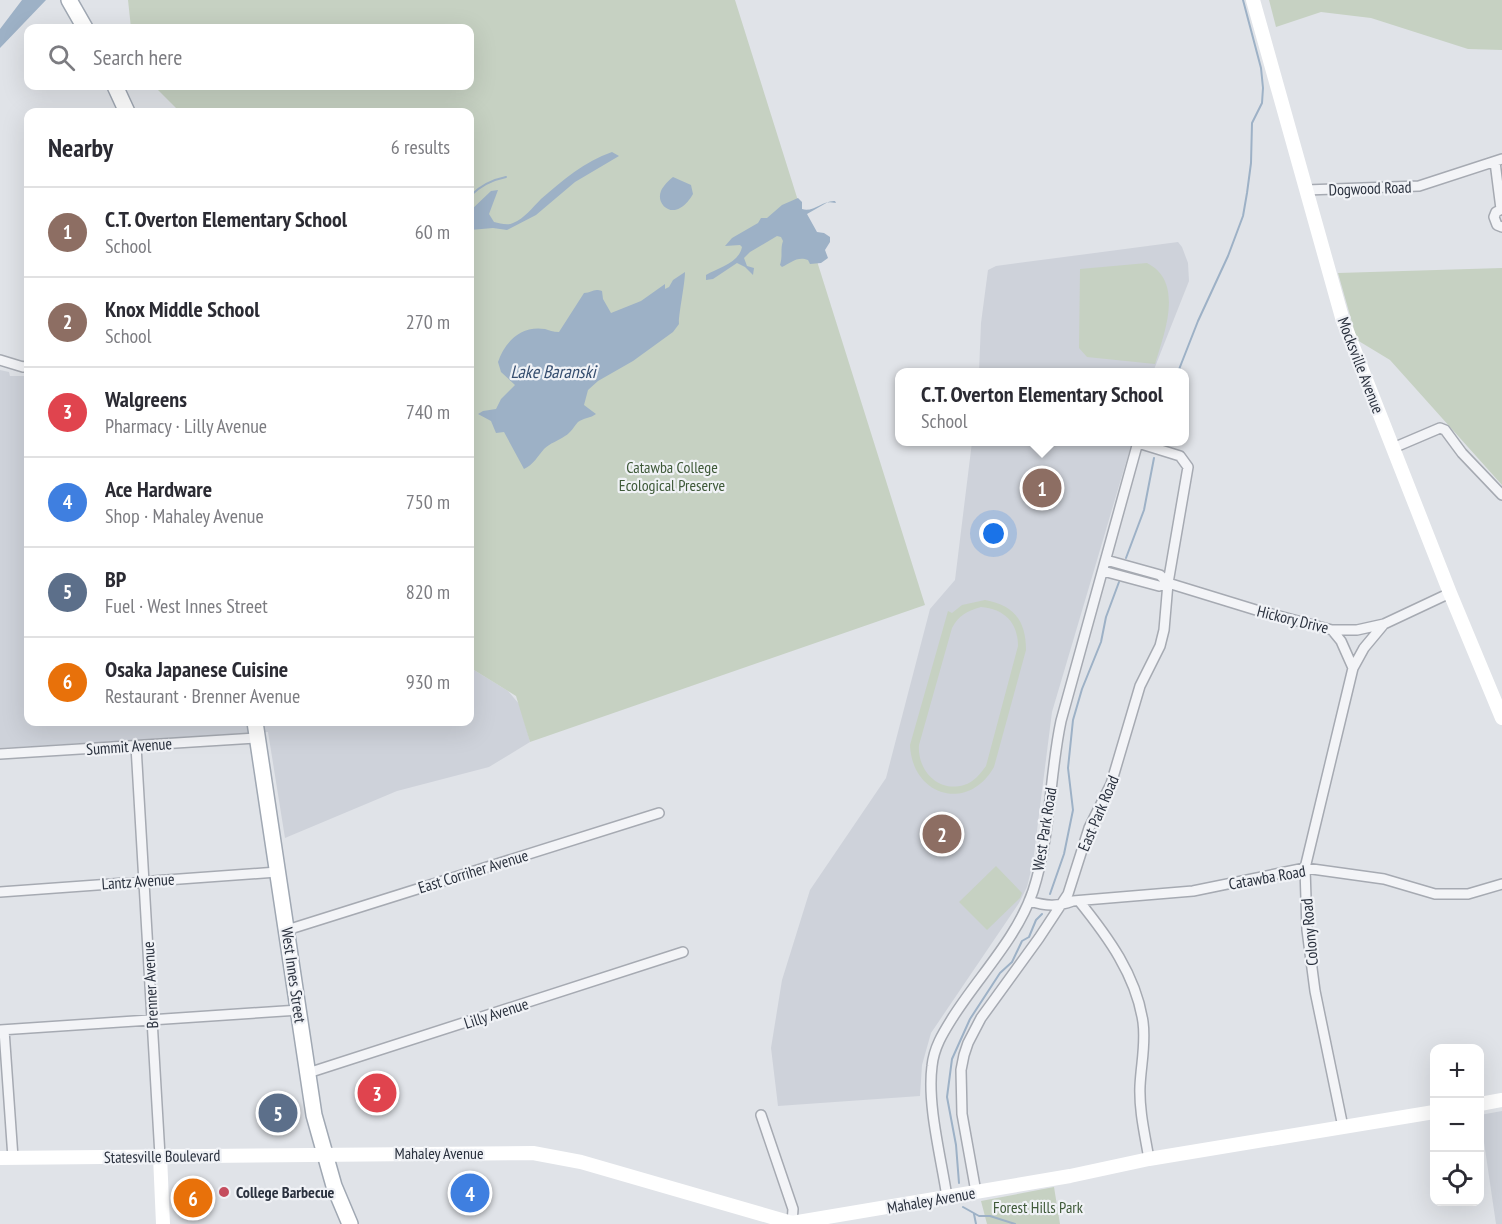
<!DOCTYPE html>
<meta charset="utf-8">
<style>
body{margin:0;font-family:"PT Sans Narrow",sans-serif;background:#f7f7f7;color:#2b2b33}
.controls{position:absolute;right:18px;bottom:18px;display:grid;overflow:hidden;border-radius:12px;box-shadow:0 6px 24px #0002}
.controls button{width:54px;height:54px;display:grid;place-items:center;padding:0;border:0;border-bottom:2px solid #e1e1e2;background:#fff;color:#2b2b33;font:30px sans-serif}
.you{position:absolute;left:994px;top:534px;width:21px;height:21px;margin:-15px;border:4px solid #fff;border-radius:50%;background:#1a73e8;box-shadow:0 0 0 9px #1a73e833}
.badge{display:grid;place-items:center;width:39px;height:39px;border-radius:50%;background:#7c3aed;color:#fff;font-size:20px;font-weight:700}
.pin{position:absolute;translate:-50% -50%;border:3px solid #fff;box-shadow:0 2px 6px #0006}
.popup{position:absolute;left:895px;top:368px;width:294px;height:78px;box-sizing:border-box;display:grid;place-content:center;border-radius:12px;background:#fff;filter:drop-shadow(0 2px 4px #0005);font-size:20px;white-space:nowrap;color:#7c7c81}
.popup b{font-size:22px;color:#2b2b33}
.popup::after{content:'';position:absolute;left:50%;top:100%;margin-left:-12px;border:12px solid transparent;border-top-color:#fff}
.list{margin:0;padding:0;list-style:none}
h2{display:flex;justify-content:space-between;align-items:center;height:78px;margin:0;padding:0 24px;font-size:26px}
h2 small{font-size:20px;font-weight:400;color:#7c7c81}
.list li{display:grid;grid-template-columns:39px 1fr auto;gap:18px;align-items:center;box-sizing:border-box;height:90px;padding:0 24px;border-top:2px solid #e1e1e2}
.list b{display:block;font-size:22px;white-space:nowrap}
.list p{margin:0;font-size:20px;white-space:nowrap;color:#7c7c81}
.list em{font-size:20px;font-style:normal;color:#7c7c81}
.icon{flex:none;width:33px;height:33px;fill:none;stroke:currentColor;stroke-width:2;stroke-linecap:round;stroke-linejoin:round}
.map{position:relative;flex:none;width:1502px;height:1224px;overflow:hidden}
.search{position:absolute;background:#fff;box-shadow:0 6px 24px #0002;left:24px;top:24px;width:450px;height:66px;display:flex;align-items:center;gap:15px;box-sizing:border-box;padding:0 21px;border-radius:12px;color:#7c7c81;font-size:22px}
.panel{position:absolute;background:#fff;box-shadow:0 6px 24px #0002;left:24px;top:108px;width:450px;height:618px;border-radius:12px}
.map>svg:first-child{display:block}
.built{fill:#ced2da}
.green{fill:#c6d1c2;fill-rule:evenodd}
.water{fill:#9db1c6}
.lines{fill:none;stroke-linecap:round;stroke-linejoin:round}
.stream{stroke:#9db1c6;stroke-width:2}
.street-casing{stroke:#a6aab2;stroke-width:12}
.primary-casing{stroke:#a0a8b3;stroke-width:18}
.street{stroke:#f3f4f7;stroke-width:9}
.secondary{stroke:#fff;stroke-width:14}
.primary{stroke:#fff;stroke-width:15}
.poi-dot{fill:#c54d5e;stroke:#f0f2f6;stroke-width:2}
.labels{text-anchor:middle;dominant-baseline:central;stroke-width:4.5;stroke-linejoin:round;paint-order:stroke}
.street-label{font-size:16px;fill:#2a313e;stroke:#f0f2f6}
.park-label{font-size:16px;fill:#3e5938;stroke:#f0f2f6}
.poi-label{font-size:16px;font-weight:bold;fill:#2a313e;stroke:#f0f2f6;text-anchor:start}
.water-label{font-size:18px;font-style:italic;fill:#374f70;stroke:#f0f2f6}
</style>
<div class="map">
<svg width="1502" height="1224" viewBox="0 0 1502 1224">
<rect width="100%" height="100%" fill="#e0e3e8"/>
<path class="built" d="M 1178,242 L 1182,247 L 1188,263 L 1189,281 L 1153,372 L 979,372 L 981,323 L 988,270 L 996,266 Z
M 0,370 L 9,372 L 10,376 L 28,376 L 28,722 L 470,722 L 470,665 L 474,670 L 508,691 L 520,705 L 530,742 L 489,767 L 397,791 L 285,838 L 268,732 L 0,748 Z
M 972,442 L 1132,442 L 1052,712 L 1033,862 L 1027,887 L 1019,903 L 931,1033 L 922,1065 L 920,1096 L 778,1106 L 771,1048 L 782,980 L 810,890 L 886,778 L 930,609 L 955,580 Z
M 1502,1111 L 1502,1224 L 1496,1224 L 1480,1115 Z"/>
<path class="green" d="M 128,0 L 735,0 L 925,605 L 530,742 L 516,696 L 474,670 L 470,665 L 470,112 L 180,112 L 154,86 L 470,86 L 470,28 L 131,28 Z
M 1269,0 L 1502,0 L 1502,50 L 1468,49 L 1371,18 L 1321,12 L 1276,27 Z
M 1147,263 C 1185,282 1164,334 1155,364 L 1087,357 L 1079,348 L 1080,269 Z
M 1502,268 L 1502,485 L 1390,360 L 1357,340 L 1338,273 Z
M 985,600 C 1014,605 1026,621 1026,650 L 994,767 C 968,813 912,796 910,745 L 948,611 L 952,613 L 962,605 ZM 981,607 C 1004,609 1018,622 1018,646 L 986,766 C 980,774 974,782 964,785 C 938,793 917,770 919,745 L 952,628 C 959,615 967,611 981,607 Z
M 996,866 L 1022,893 L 1020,898 L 987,930 L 959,902 Z
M 1054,1187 L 1060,1224 L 987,1224 L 981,1201 Z"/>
<path class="water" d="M 22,0 L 46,0 L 0,48 L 0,29 Z
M 612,152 L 619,156 L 575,182 L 536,215 L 507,230 L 493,228 L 470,230 L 470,211 L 491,191 L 498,190 L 489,214 L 494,222 C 500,223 507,226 513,223 C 525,218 532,208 541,199 C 564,179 584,162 612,152 Z
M 673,177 L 691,185 L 693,194 C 690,199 686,205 680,208 C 669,215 656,203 661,191 C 663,186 669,180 673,177 Z
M 798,198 L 802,202 L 802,209 C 813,213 823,200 835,201 L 836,203 L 828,202 L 807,214 L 817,232 L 824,233 L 830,237 L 830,242 L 825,250 L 828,258 L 821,263 L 810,264 L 808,260 C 797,256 791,263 782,267 L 780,265 C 783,256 780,249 783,241 L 781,237 L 777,236 L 750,252 L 744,258 L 747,266 L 754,268 L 753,275 L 745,267 L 737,263 L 713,279 L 706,280 L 706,275 C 718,268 739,263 742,247 L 740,245 L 725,246 L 732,238 L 758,223 L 761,218 L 767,218 L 782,205 Z
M 685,272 C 685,284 678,317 679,324 L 673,332 L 633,361 L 598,381 L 588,390 L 584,405 L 596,414 C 591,418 583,418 578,422 C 574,426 571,433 565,436 C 558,441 550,443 544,449 C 538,456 533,465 524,469 L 504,432 L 496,433 L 491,421 L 478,414 L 483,411 L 496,409 L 501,399 L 515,385 L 501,372 L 498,362 C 505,341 522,325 545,329 C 549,330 553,332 559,332 L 584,293 C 592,293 593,288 602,291 L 603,299 L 611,313 L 641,301 L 665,284 L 665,289 L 669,287 L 673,280 Z"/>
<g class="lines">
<path class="stream" d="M 470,196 C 480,186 491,180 506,177
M 1178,372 L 1198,321 L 1228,256 L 1243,216 L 1247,193 L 1251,163 L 1252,123 L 1262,103 L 1263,88 L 1261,68 L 1243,0
M 1126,558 L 1144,510 L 1154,458
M 1050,894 L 1064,854 L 1073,810 L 1068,768 L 1073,720 L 1082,689 L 1101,642 L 1106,617 L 1119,582
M 959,1183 L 956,1145 L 947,1097 L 952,1059 L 970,1019 L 1000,973 L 1012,962 L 1022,941 L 1029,937 L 1036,920 L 1042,914
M 963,1207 L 979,1216 L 990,1216 L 1015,1224
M 974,1214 L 976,1224"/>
<g class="street-casing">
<path id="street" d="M 1495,162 L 1501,209
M 1306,190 L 1419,186 L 1502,159
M 1502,209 L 1496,212 L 1494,217 L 1497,225 L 1502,227
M 0,360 L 23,367 L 28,366
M 1393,448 L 1440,428 L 1445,430 L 1462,453 L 1502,495
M 1103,571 L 1159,586 L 1168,583 L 1160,575 L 1106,560
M 1168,583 L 1256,610 L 1332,630 L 1357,630 L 1384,624 L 1450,593
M 1332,630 L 1341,641 L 1353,668
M 136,746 L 160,1156
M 0,754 L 257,738
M 0,892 L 277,872
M 1029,901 C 1046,906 1057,907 1073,901 L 1193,891 L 1305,868 L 1384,879 L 1435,894 L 1468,894 L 1502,884
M 1079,901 C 1108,937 1136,975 1143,1022 C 1146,1044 1141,1064 1140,1086 C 1139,1111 1145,1135 1149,1159
M 287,930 L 659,813
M 0,1030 L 299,1010
M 4,1030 L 13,1158
M 308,1073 L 683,952
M 761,1115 L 793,1209 L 792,1224
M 1343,1127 L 1315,991 L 1307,930 L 1305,868 L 1353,668 L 1364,648 L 1384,624
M 976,1192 L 962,1114 L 961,1070 L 964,1055 L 968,1043 L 981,1018 L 1039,938 L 1068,894 L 1089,828 L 1111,784 L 1140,686 L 1160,646 L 1164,630 L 1168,583 L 1188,467 L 1180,456 L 1138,443
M 947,1197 C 941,1157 927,1105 932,1066 C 934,1047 943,1033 953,1017 C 979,976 1017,938 1033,891 C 1051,836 1049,777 1061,721 L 1138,442"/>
</g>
<g class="primary-casing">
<path id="primary" d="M 69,0 L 85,28
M 115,86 L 127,112
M 255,722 L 314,1115 L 334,1186 L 350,1224"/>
</g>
<use href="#street" class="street"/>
<path class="secondary" d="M 1253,0 L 1343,321 L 1450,593 L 1502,718
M 1480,1104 L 1502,1100
M 160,1156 L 163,1224
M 0,1158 L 533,1153 L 581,1162 L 792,1223 L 1070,1176 L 1149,1159 L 1434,1112"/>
<use href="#primary" class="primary"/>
</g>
<circle class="poi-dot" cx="224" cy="1192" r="6"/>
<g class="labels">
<g class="street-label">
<text transform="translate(1370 188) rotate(-2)">Dogwood Road</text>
<text transform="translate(1361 365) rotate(69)">Mocksville Avenue</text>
<text transform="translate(1293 619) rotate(14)">Hickory Drive</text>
<text transform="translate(129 746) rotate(-4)">Summit Avenue</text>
<text transform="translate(1098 813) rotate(-67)">East Park Road</text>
<text transform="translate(1044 829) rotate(-81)">West Park Road</text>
<text transform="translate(473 871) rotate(-17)">East Corriher Avenue</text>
<text transform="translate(1267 877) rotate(-10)">Catawba Road</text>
<text transform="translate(138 881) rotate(-4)">Lantz Avenue</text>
<text transform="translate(1309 932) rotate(-95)">Colony Road</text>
<text transform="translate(294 975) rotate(82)">West Innes Street</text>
<text transform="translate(150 985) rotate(-93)">Brenner Avenue</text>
<text transform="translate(496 1013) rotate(-18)">Lilly Avenue</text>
<text x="439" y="1153">Mahaley Avenue</text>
<text transform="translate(162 1156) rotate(-1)">Statesville Boulevard</text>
<text transform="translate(931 1200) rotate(-10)">Mahaley Avenue</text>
</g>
<g class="park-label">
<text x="672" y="467">Catawba College<tspan x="672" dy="18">Ecological Preserve</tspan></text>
<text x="1038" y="1207">Forest Hills Park</text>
</g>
<g class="poi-label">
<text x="236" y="1192">College Barbecue</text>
</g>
<g class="water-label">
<text x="553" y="371">Lake Baranski</text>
</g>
</g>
</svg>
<div class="controls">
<button>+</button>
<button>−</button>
<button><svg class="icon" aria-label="locate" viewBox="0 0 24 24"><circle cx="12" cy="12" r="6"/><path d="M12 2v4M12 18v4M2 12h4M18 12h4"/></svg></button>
</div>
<div class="you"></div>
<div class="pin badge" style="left:1042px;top:488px;background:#8d6e63">1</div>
<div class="popup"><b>C.T. Overton Elementary School</b>School</div>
<div class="pin badge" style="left:942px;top:834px;background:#8d6e63">2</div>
<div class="pin badge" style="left:377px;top:1093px;background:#e0444e">3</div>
<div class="pin badge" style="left:470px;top:1193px;background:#3f7fe0">4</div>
<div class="pin badge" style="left:278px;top:1113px;background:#5c6f8a">5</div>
<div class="pin badge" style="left:193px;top:1198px;background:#e8710a">6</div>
<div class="search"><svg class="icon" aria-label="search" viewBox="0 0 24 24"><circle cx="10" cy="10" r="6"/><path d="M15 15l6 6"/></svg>Search here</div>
<section class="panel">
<h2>Nearby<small>6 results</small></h2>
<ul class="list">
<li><span class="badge" style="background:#8d6e63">1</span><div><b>C.T. Overton Elementary School</b><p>School</p></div><em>60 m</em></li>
<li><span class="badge" style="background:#8d6e63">2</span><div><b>Knox Middle School</b><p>School</p></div><em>270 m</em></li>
<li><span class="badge" style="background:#e0444e">3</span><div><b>Walgreens</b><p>Pharmacy · Lilly Avenue</p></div><em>740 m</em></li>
<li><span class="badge" style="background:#3f7fe0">4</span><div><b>Ace Hardware</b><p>Shop · Mahaley Avenue</p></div><em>750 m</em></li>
<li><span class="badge" style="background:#5c6f8a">5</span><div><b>BP</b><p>Fuel · West Innes Street</p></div><em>820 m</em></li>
<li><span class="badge" style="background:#e8710a">6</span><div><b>Osaka Japanese Cuisine</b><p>Restaurant · Brenner Avenue</p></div><em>930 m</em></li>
</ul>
</section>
</div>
